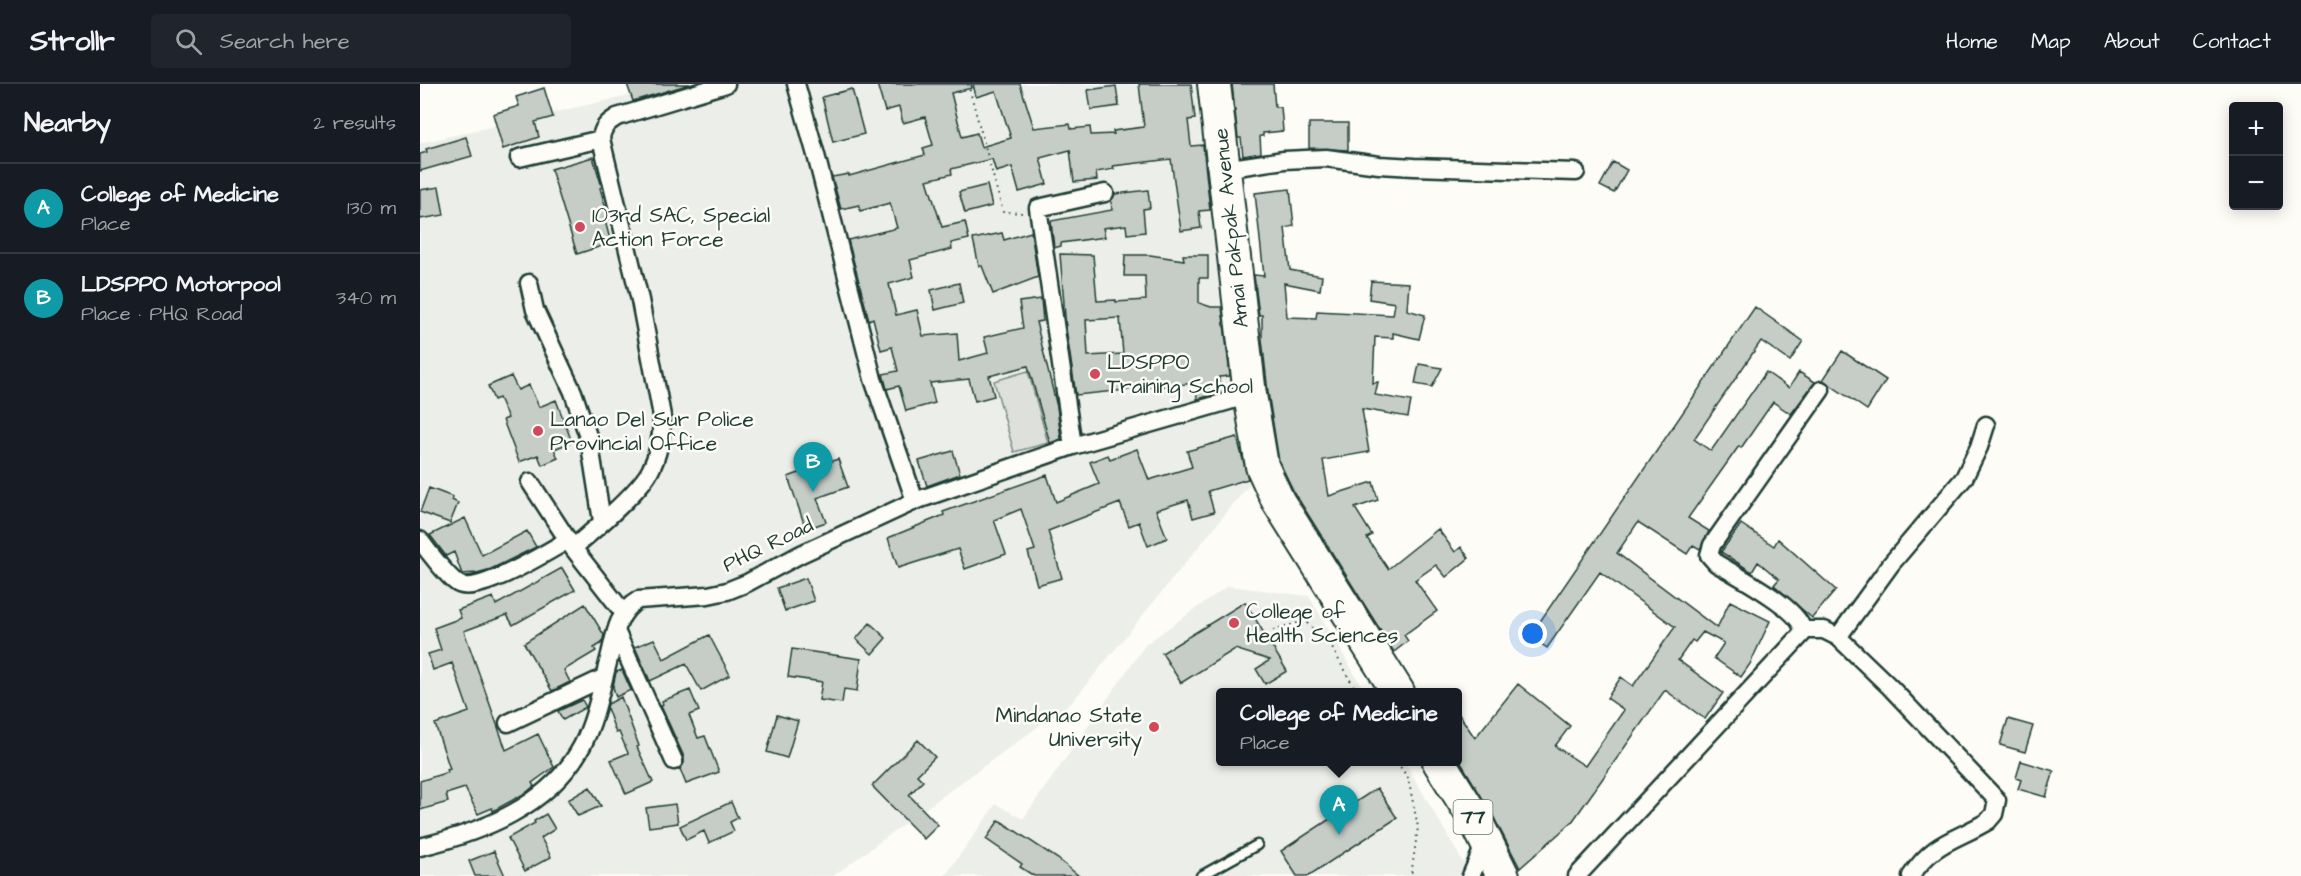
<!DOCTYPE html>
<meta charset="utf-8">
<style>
body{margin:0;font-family:"Architects Daughter",sans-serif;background:#20242c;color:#f1f3f6}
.controls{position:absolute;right:18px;top:18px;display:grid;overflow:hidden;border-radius:6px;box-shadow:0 3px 15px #0003}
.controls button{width:54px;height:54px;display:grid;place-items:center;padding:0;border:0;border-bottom:2px solid #363941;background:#171b24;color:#f1f3f6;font:30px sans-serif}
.you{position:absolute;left:1113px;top:550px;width:21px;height:21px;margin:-15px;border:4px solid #fff;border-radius:50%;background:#1a73e8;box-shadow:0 0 0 9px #1a73e833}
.badge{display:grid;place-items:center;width:39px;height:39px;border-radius:50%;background:#db2777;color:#fff;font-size:20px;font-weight:700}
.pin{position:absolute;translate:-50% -50px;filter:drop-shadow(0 2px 3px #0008)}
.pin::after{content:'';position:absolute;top:32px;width:21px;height:18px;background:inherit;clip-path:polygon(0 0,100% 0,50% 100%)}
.popup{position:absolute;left:796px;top:604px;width:246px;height:78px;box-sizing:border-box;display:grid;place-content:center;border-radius:6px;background:#171b24;filter:drop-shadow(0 2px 4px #0005);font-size:20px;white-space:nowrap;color:#9ea1a6}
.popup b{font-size:22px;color:#f1f3f6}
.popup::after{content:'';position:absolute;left:50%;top:100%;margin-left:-12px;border:12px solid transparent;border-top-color:#171b24}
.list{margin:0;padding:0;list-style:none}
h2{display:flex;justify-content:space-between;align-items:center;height:78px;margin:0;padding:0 24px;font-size:26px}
h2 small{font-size:20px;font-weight:400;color:#9ea1a6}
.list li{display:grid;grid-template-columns:39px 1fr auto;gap:18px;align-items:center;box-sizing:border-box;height:90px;padding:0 24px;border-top:2px solid #363941}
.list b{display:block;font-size:22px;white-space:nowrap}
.list p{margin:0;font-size:20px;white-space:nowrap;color:#9ea1a6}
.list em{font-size:20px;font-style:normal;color:#9ea1a6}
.icon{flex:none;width:33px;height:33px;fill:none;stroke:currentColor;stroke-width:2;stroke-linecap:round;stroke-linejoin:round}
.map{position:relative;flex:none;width:1881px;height:792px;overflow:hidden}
header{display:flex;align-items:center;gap:36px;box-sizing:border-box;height:84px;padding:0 30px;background:#171b24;border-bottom:2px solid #363941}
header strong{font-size:28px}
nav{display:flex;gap:33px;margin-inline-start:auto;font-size:21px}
.search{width:420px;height:54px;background:#20242c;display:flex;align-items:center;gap:15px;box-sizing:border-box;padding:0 21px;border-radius:6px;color:#9ea1a6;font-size:22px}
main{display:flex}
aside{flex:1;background:#171b24}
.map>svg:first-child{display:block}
.built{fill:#eceee9}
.grass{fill:#dde0db;stroke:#7e8e88;stroke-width:1.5}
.building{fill:#c6cdc7;stroke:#1f3d34;stroke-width:1.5;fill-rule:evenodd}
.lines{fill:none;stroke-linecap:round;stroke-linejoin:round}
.lane-casing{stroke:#1f3d34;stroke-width:13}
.street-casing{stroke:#1f3d34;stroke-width:21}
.highway-casing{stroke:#1f3d34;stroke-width:36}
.path{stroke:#1f3d34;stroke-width:2;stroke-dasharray:1.5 4.5;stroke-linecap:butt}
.lane{stroke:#fdfcf7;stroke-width:8}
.street{stroke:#fdfcf7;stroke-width:16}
.highway{stroke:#fdfcf7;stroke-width:32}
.poi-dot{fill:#d1495b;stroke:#fdfcf7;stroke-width:2}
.labels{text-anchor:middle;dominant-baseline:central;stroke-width:5;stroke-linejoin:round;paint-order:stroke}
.shield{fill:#fdfcf7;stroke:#62766e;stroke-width:1.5}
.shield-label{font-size:20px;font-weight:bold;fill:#1f3d34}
.poi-label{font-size:21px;fill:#1f3d34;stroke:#fdfcf7;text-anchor:start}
.street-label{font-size:21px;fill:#1f3d34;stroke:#fdfcf7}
</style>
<header>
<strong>Strollr</strong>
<div class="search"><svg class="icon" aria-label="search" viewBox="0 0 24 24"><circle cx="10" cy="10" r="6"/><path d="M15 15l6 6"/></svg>Search here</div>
<nav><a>Home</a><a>Map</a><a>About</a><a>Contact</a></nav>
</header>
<main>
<aside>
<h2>Nearby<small>2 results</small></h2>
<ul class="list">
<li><span class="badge" style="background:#0f9aa8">A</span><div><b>College of Medicine</b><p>Place</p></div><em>130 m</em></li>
<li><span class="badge" style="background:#0f9aa8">B</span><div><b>LDSPPO Motorpool</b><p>Place · PHQ Road</p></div><em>340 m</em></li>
</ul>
</aside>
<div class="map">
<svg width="1881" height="792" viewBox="0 0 1881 792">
<rect width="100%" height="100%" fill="#fdfcf7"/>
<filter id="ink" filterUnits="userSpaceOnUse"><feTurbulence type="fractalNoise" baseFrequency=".0167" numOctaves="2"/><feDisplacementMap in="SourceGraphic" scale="12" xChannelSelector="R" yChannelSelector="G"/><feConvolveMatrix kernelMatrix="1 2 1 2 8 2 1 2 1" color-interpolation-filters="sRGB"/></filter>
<g filter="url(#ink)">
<path class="built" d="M 259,0 L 783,0 L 837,391 L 653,617 L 413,792 L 0,792 L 0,59 Z
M 808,502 L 889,512 L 945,608 L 800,608 L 800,678 L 985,678 L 1051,792 L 525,792 L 576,720 L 603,735 L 726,560 Z"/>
<path class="grass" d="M 608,287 L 628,359 L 594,368 L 574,297 Z"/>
<path class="building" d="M 207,0 L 270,0 L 213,17 Z
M 457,0 L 551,0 L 552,4 L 531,9 L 542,53 L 557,49 L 561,63 L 591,54 L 576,7 L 556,13 L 553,0 L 600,0 L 614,44 L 650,40 L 651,45 L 670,43 L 671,51 L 694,50 L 693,47 L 724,43 L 719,0 L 771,0 L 775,35 L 768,36 L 771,62 L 783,61 L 790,126 L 779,127 L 781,144 L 761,147 L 751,75 L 693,82 L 694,85 L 676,88 L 677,96 L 654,98 L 650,66 L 620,74 L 627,100 L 599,108 L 592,83 L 576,88 L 572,75 L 531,85 L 532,90 L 507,96 L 522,143 L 545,138 L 549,155 L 531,159 L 532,165 L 490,176 L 494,193 L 469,200 L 476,231 L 497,226 L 503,252 L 537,249 L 539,277 L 568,269 L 564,253 L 603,244 L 599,218 L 621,215 L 623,237 L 616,238 L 637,323 L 641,355 L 630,359 L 608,282 L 569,292 L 574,312 L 555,317 L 549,295 L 510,299 L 515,319 L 486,327 L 479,302 L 467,305 L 463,290 L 478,287 L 472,263 L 461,266 L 453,234 L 449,236 L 428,156 L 477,144 L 470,119 L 440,127 L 439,121 L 421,125 L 412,93 L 429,90 L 429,92 L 505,71 L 503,64 L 513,61 L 505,33 L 483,39 L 479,23 L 465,27 Z
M 812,0 L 853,0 L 855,23 L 861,23 L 863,47 L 843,49 L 843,52 L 840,52 L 841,69 L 823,72 L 821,54 L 818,54 Z
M 696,2 L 699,22 L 671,26 L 668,6 Z
M 124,4 L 133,33 L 115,38 L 119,53 L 83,65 L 73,30 L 99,22 L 96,13 Z
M 432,5 L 444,50 L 413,58 L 402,13 Z
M 889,39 L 928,39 L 928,66 L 889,64 Z
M 46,53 L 52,72 L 0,87 L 0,70 L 7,68 L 6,65 Z
M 173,73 L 182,103 L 180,104 L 188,132 L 184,133 L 191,159 L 157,170 L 131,85 Z
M 1193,78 L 1207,86 L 1194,109 L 1180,102 Z
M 567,101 L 572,122 L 545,129 L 539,108 Z
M 19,103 L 24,131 L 0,135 L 0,106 Z
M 870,105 L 874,142 L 865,144 L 870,186 L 902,192 L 900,206 L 864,199 L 867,233 L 896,234 L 897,227 L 973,231 L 975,219 L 949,215 L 951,197 L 989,199 L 987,226 L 1005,231 L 999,255 L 973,249 L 973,254 L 955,253 L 953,299 L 958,298 L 955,311 L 991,317 L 988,333 L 942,325 L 949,368 L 903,376 L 909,412 L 953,398 L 958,416 L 935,424 L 952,451 L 947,454 L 968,485 L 1018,445 L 1035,468 L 1041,463 L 1049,474 L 1026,493 L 1016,481 L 995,496 L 1017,527 L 984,551 L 988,557 L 974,568 L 874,408 L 859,377 L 848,308 L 842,255 L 842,231 L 839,231 L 834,191 L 844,192 L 835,109 Z
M 728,106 L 730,124 L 723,125 L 725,148 L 707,150 L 706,141 L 683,144 L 685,153 L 641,159 L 641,162 L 634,164 L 631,137 L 692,126 L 691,117 L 695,110 Z
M 611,148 L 618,193 L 573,210 L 562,182 L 559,182 L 553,155 L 582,149 L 584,156 Z
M 640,170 L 673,171 L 677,217 L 696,216 L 696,218 L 726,216 L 725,192 L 704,192 L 705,171 L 730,171 L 764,176 L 763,171 L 788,171 L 788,194 L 779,194 L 779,219 L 791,223 L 802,223 L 810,292 L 799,293 L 800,309 L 777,315 L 776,299 L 656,311 L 646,244 ZM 700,234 L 703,270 L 668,272 L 666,236 Z
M 539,199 L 543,219 L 515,226 L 511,206 Z
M 1335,223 L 1383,257 L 1370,277 L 1341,257 L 1274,355 L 1291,367 L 1346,288 L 1369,304 L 1379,288 L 1395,298 L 1371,330 L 1353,318 L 1321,364 L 1319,362 L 1268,434 L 1289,447 L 1280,465 L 1273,461 L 1267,470 L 1218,438 L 1197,469 L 1297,544 L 1310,517 L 1350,537 L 1330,580 L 1321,593 L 1294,574 L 1304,559 L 1283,548 L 1275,558 L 1272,556 L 1258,576 L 1303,609 L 1285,635 L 1245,606 L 1152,738 L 1100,784 L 1071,728 L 1038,674 L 1038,629 L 1055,654 L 1098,600 L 1150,642 L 1135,662 L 1165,682 L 1204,626 L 1187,614 L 1201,593 L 1213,602 L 1255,543 L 1180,488 L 1127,564 L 1110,552 Z
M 1422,267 L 1466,296 L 1447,326 L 1403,296 Z
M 999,280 L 1022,284 L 1012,303 L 995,300 Z
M 91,292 L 98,306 L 109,301 L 119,323 L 136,316 L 152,358 L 134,365 L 138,374 L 122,381 L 118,371 L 99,378 L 83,336 L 88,334 L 79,314 L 74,316 L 68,302 Z
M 817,353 L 828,395 L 788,407 L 794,428 L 773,434 L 768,416 L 736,426 L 747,454 L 728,462 L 719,438 L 709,442 L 700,419 L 628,447 L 642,494 L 617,501 L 608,468 L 615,466 L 601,425 L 574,436 L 586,470 L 545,485 L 538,465 L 478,484 L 468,454 L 524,431 L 523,428 L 627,391 L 636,418 L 679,400 L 670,378 L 688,371 L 690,375 L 717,365 L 729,396 L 772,383 L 767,367 Z
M 533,367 L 540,390 L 507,402 L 499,377 Z
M 418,375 L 428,403 L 397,414 L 406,438 L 386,445 L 368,393 Z
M 9,404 L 33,413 L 32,416 L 38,419 L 30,439 L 0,428 Z
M 45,434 L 62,471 L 107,447 L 116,463 L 71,485 L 57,489 L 42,490 L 34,468 L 26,472 L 10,451 Z
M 1321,440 L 1354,462 L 1358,455 L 1416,506 L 1392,534 L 1354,501 L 1359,495 L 1338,478 L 1332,488 L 1301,468 Z
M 142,484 L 155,506 L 93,541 L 87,531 L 44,547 L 86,666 L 118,650 L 134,683 L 112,699 L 114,702 L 107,708 L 73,727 L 72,724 L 58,730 L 45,704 L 26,710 L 28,718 L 0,726 L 0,697 L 28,688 L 27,686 L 30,685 L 15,640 L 49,628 L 32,579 L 13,586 L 8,570 L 21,566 L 14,544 L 41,534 L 38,526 L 73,513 L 76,521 Z
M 386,494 L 394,517 L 365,527 L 357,504 Z
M 825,518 L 867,587 L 845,600 L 836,585 L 850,576 L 815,565 L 761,599 L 742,569 Z
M 165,520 L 184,551 L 182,559 L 174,564 L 176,567 L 144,586 L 150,598 L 132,607 L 104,559 Z
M 450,539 L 466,554 L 452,570 L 436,555 Z
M 289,551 L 310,591 L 281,607 L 266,580 L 230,597 L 215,563 L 234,555 L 244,575 Z
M 372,565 L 441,575 L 437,607 L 424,605 L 422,619 L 399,616 L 402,598 L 368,593 Z
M 202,586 L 211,606 L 196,613 L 193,603 L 196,588 Z
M 270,606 L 279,627 L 269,631 L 278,654 L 285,652 L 299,688 L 266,700 L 260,685 L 264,679 L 264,673 L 241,622 L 243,621 L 242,617 Z
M 201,613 L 219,662 L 217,663 L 233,698 L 206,710 L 191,676 L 208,669 L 199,648 L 196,649 L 187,624 L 188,620 Z
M 162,616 L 166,623 L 143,636 L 138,627 Z
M 357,631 L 378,637 L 367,674 L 347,668 Z
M 1588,635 L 1613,642 L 1605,668 L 1580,661 Z
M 498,656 L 515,673 L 497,691 L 503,697 L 489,711 L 518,741 L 504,755 L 452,702 Z
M 1601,677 L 1634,687 L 1626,713 L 1598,705 L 1601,696 L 1596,694 Z
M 170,703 L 181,722 L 158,732 L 148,716 Z
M 957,704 L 977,734 L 888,792 L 877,792 L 861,767 Z
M 311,718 L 318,734 L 310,738 L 314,747 L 289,759 L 284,747 L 266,756 L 260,742 Z
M 255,720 L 258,739 L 229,743 L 226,724 Z
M 126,730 L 135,745 L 121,754 L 131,773 L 105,787 L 88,754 L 115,739 L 114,737 Z
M 579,736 L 638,775 L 659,792 L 614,792 L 600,783 L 602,780 L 566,755 Z
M 74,767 L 85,792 L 55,792 L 49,777 Z"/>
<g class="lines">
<g class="lane-casing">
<path id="lane" d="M 781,792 L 837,761"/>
</g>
<g class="street-casing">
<path id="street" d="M 376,0 L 396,71 L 453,295 L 495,417
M 99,74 L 181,55
M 804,85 L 864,76 L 906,74 L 959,81 L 994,83 L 1156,88
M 109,199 L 115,226 L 153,308 L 169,355 L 182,437
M 653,362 L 618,124 L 685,109
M 110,398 L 153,464 L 203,528
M 0,456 C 7,466 27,492 37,499 C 55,513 129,467 148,456
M 153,464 C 173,447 219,408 230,387 C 239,370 242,351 242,332 L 220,216 L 181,55 C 182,44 187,39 197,33 L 306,0
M 1384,546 L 1404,546 L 1418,553 L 1470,603 L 1577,716 L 1574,730 L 1568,737 C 1535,757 1514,757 1491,792
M 196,547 L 254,677
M 1418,553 L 1471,480 L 1544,394 L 1559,363 L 1566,341
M 88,639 L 183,594
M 0,763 C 62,748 130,722 162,662 C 176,635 182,600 190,571 C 195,549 198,528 218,516 L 288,511 L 307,507 L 327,499 L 381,470 L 495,417 L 653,362 L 830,311
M 1051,792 L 1066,757
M 1157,792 L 1383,549 C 1384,525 1315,491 1296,479 L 1289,471 L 1292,461 L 1401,306"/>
</g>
<g class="highway-casing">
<path id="highway" d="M 794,0 L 830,311 L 842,382 L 858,417 L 978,608
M 1019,678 L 1056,737 L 1083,792"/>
</g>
<path class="path" d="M 548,0 L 583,128 L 604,129
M 853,546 L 885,537 L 912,564 L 937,608
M 977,678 L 988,694 L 998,743 L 991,792
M 951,680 L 952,678"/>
<use href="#lane" class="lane"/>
<use href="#street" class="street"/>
<use href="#highway" class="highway"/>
</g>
</g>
<g class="poi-dot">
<circle cx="160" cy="143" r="6"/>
<circle cx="675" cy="290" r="6"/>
<circle cx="118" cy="347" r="6"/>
<circle cx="814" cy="539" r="6"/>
<circle cx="734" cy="643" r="6"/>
</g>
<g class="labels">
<rect class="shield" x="1033.5" y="716" width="39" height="34" rx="4.5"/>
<g class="shield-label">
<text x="1053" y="733">77</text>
</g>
<g class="poi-label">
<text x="172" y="131">103rd SAC, Special<tspan x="172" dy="24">Action Force</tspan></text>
<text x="687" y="278">LDSPPO<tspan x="687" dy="24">Training School</tspan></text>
<text x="130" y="335">Lanao Del Sur Police<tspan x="130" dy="24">Provincial Office</tspan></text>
<text x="826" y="527">College of<tspan x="826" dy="24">Health Sciences</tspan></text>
<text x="722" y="631" text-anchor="end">Mindanao State<tspan x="722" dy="24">University</tspan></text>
</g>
<g class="street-label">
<text transform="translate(811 144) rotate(-96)">Amai Pakpak Avenue</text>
<text transform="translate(348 461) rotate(-26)">PHQ Road</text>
</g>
</g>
</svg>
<div class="controls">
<button>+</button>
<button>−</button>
</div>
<div class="you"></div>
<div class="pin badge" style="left:919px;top:751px;background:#0f9aa8">A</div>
<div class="popup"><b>College of Medicine</b>Place</div>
<div class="pin badge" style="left:393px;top:408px;background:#0f9aa8">B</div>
</div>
</main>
